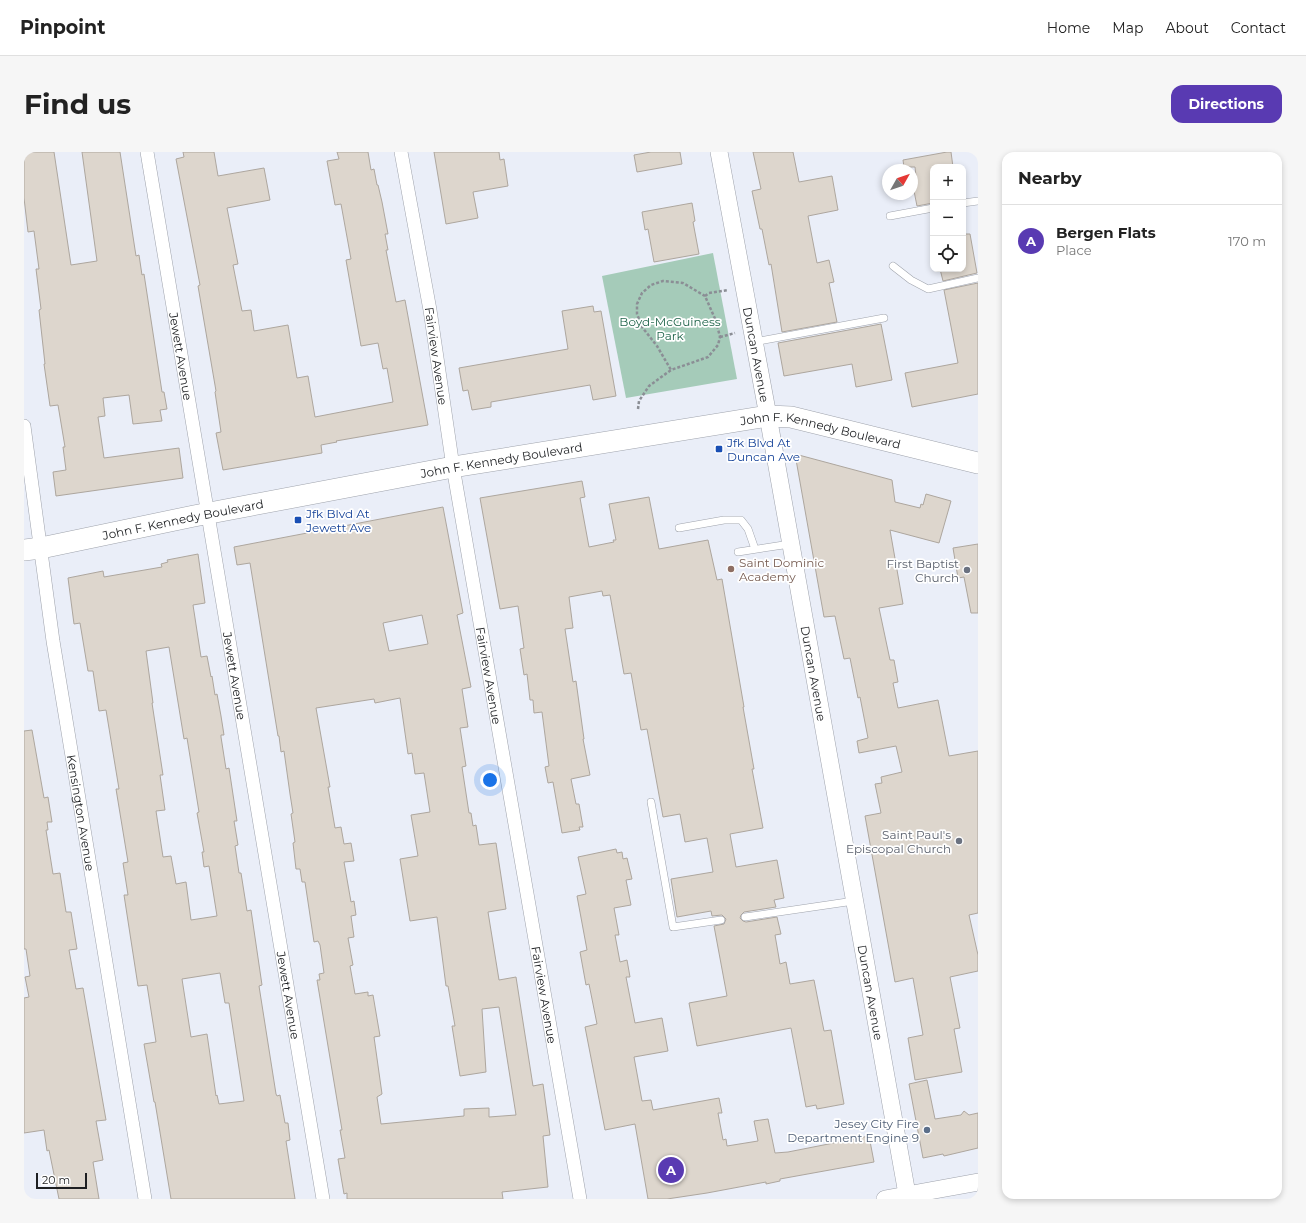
<!DOCTYPE html>
<meta charset="utf-8">
<style>
body{margin:0;font-family:Montserrat,sans-serif;background:#f6f6f6;color:#222}
.controls{position:absolute;right:12px;top:12px;display:grid;overflow:hidden;border-radius:8px;box-shadow:0 2px 6px #0003}
.controls button{width:36px;height:36px;display:grid;place-items:center;padding:0;border:0;border-bottom:1px solid #e0e0e0;background:#fff;color:#222;font:20px sans-serif}
.compass{position:absolute;left:858px;top:12px;width:36px;height:36px;border-radius:50%;background:#fff;box-shadow:0 2px 6px #0003;rotate:50deg}
.scale{position:absolute;left:12px;bottom:10px;width:51px;box-sizing:border-box;padding-left:4px;border:2px solid #1d1f22;border-top:0;font-size:11px;line-height:14px;white-space:nowrap;color:#1d1f22;-webkit-text-stroke:3px #fff;paint-order:stroke}
.you{position:absolute;left:466px;top:628px;width:14px;height:14px;margin:-10px;border:3px solid #fff;border-radius:50%;background:#1a73e8;box-shadow:0 0 0 6px #1a73e833}
.badge{display:grid;place-items:center;width:26px;height:26px;border-radius:50%;background:#593ab2;color:#fff;font-size:13px;font-weight:700}
.pin{position:absolute;translate:-50% -50%;border:2px solid #fff;box-shadow:0 1px 4px #0006}
.list{margin:0;padding:0;list-style:none}
h2{display:flex;justify-content:space-between;align-items:center;height:52px;margin:0;padding:0 16px;font-size:17px}
h2 small{font-size:13px;font-weight:400;color:#767676}
.list li{display:grid;grid-template-columns:26px 1fr auto;gap:12px;align-items:center;box-sizing:border-box;height:72px;padding:0 16px;border-top:1px solid #e0e0e0}
.list b{display:block;font-size:15px;white-space:nowrap}
.list p{margin:0;font-size:13px;white-space:nowrap;color:#767676}
.list em{font-size:13px;font-style:normal;color:#767676}
.icon{flex:none;width:22px;height:22px;fill:none;stroke:currentColor;stroke-width:2;stroke-linecap:round;stroke-linejoin:round}
.map{position:relative;flex:none;width:954px;height:1047px;overflow:hidden;border-radius:12px}
header{display:flex;align-items:center;gap:24px;box-sizing:border-box;height:56px;padding:0 20px;background:#fff;border-bottom:1px solid #e0e0e0}
header strong{font-size:19px}
nav{display:flex;gap:22px;margin-inline-start:auto;font-size:14px}
.intro{display:flex;align-items:center;justify-content:space-between;box-sizing:border-box;height:96px;padding:0 24px}
h1{margin:0;font-size:28px}
.button{padding:10px 18px;border-radius:12px;background:#593ab2;color:#fff;font-size:14px;font-weight:700}
main{display:flex;gap:24px;padding:0 24px}
aside{flex:1;background:#fff;border-radius:12px;box-shadow:0 2px 6px #0003}
.map>svg:first-child{display:block}
.green{fill:#a5cbb9}
.building{fill:#ddd6cd;stroke:#ada69e;fill-rule:evenodd}
.lines{fill:none;stroke-linecap:round;stroke-linejoin:round}
.service-casing{stroke:#9fa3ac;stroke-width:8}
.minor-casing{stroke:#9fa3ac;stroke-width:14}
.tertiary-casing{stroke:#9fa3ac;stroke-width:18}
.primary-casing{stroke:#9fa3ac;stroke-width:22}
.path{stroke:#8b8e95;stroke-width:2.5;stroke-dasharray:3 2;stroke-linecap:butt}
.service{stroke:#fff;stroke-width:7}
.minor{stroke:#fff;stroke-width:13}
.tertiary{stroke:#fff;stroke-width:17}
.primary{stroke:#fff;stroke-width:21}
.transit-dot{fill:#1a4fb4;stroke:#fff;stroke-width:1.5}
.education-dot{fill:#8d6e63;stroke:#fff;stroke-width:1.5}
.worship-dot{fill:#6b7280;stroke:#fff;stroke-width:1.5}
.service-dot{fill:#5c6f8a;stroke:#fff;stroke-width:1.5}
.labels{text-anchor:middle;dominant-baseline:central;stroke-width:3.5;stroke-linejoin:round;paint-order:stroke}
.park-label{font-size:12px;fill:#1f644a;stroke:#fff}
.street-label{font-size:12px;fill:#1d1f22;stroke:#fff}
.transit-label{font-size:12px;fill:#164399;stroke:#fff;text-anchor:start}
.education-label{font-size:12px;fill:#785e54;stroke:#fff;text-anchor:start}
.worship-label{font-size:12px;fill:#5b616d;stroke:#fff;text-anchor:end}
.service-label{font-size:12px;fill:#4e5e75;stroke:#fff;text-anchor:end}
</style>
<header>
<strong>Pinpoint</strong>
<nav><a>Home</a><a>Map</a><a>About</a><a>Contact</a></nav>
</header>
<div class="intro"><h1>Find us</h1><a class="button">Directions</a></div>
<main>
<div class="map">
<svg width="954" height="1047" viewBox="0 0 954 1047">
<rect width="100%" height="100%" fill="#eaeef8"/>
<path class="green" d="M 689,101 L 713,227 L 602,246 L 578,124 Z"/>
<path class="building" d="M 0,0 L 30,0 L 47,113 L 73,109 L 58,0 L 96,0 L 112,104 L 115,103 L 118,123 L 120,122 L 138,240 L 140,240 L 143,257 L 136,258 L 138,269 L 109,272 L 105,243 L 79,246 L 81,264 L 74,265 L 80,306 L 155,296 L 159,326 L 32,344 L 29,320 L 42,318 L 39,295 L 41,295 L 34,253 L 26,254 L 20,212 L 21,212 L 15,158 L 17,157 L 12,117 L 15,117 L 10,79 L 4,80 L 0,46 Z
M 159,0 L 190,0 L 194,24 L 240,16 L 246,48 L 203,56 L 214,112 L 209,113 L 218,159 L 227,158 L 230,179 L 264,173 L 273,226 L 284,224 L 291,265 L 369,250 L 363,216 L 359,217 L 354,191 L 337,194 L 322,108 L 327,107 L 317,52 L 311,53 L 303,9 L 315,7 L 313,0 L 344,0 L 347,18 L 350,17 L 353,33 L 354,33 L 358,50 L 364,82 L 361,82 L 364,98 L 362,98 L 372,150 L 381,148 L 404,273 L 312,289 L 313,290 L 297,293 L 298,301 L 199,318 L 192,281 L 197,280 L 191,240 L 192,239 L 174,134 L 176,133 L 152,7 L 160,5 Z
M 410,0 L 475,0 L 476,8 L 480,7 L 484,34 L 449,40 L 454,66 L 422,72 Z
M 627,0 L 656,0 L 658,12 L 613,20 L 610,3 Z
M 729,0 L 769,0 L 775,30 L 808,24 L 814,58 L 784,64 L 793,111 L 805,108 L 810,130 L 805,131 L 813,170 L 758,180 L 747,112 L 745,113 L 738,77 L 736,77 L 728,39 L 737,37 Z
M 923,0 L 927,0 L 929,15 L 909,15 L 909,51 L 893,54 L 888,29 L 888,25 L 892,24 L 891,15 L 880,15 L 879,8 Z
M 668,51 L 671,69 L 669,70 L 675,102 L 630,110 L 624,77 L 621,78 L 618,60 Z
M 939,82 L 946,82 L 953,121 L 919,129 L 916,117 L 939,117 Z
M 954,131 L 954,242 L 888,255 L 881,221 L 934,211 L 920,138 Z
M 569,154 L 570,160 L 577,159 L 592,244 L 569,248 L 566,233 L 467,250 L 467,255 L 448,258 L 444,238 L 439,239 L 435,216 L 544,197 L 538,159 Z
M 857,172 L 868,228 L 832,235 L 828,212 L 760,224 L 754,191 Z
M 771,302 L 868,328 L 871,350 L 896,356 L 897,352 L 899,353 L 902,342 L 927,349 L 915,391 L 866,378 L 879,452 L 855,456 L 866,508 L 870,508 L 874,530 L 869,531 L 874,556 L 914,548 L 925,604 L 954,599 L 954,761 L 945,763 L 954,803 L 954,819 L 926,825 L 936,876 L 930,877 L 938,920 L 891,928 L 884,886 L 899,883 L 889,826 L 871,830 L 841,664 L 857,661 L 851,632 L 858,631 L 857,625 L 878,620 L 872,594 L 835,601 L 833,589 L 844,586 L 836,545 L 834,546 L 826,506 L 820,507 L 811,464 L 800,465 Z
M 558,329 L 561,345 L 556,346 L 565,395 L 590,390 L 589,388 L 592,388 L 585,352 L 625,345 L 635,397 L 684,388 L 693,428 L 698,427 L 720,555 L 719,555 L 730,617 L 728,617 L 739,676 L 706,682 L 712,715 L 753,708 L 760,746 L 750,748 L 752,755 L 720,760 L 717,763 L 716,766 L 719,769 L 722,770 L 753,765 L 757,782 L 751,783 L 756,812 L 762,810 L 766,832 L 790,828 L 800,879 L 807,878 L 820,952 L 793,957 L 792,953 L 782,955 L 767,876 L 673,894 L 665,851 L 703,844 L 690,774 L 700,772 L 702,767 L 698,763 L 688,764 L 687,759 L 653,765 L 647,727 L 689,720 L 683,686 L 661,690 L 656,662 L 639,665 L 623,577 L 617,578 L 607,521 L 600,522 L 586,443 L 579,444 L 578,439 L 545,445 L 549,476 L 541,477 L 549,530 L 552,529 L 560,587 L 559,587 L 566,623 L 547,627 L 552,652 L 555,652 L 559,675 L 555,675 L 556,678 L 538,681 L 529,630 L 524,631 L 521,615 L 525,614 L 518,560 L 510,561 L 509,548 L 506,548 L 503,522 L 500,523 L 496,497 L 500,496 L 494,454 L 476,457 L 456,346 Z
M 419,355 L 439,461 L 433,463 L 447,535 L 438,537 L 444,575 L 436,576 L 442,614 L 438,615 L 445,661 L 447,661 L 449,674 L 452,673 L 455,693 L 472,691 L 482,757 L 464,760 L 475,828 L 492,825 L 509,934 L 519,932 L 526,983 L 519,984 L 524,1035 L 478,1040 L 479,1047 L 323,1047 L 323,1041 L 320,1042 L 314,1007 L 321,1006 L 316,978 L 318,978 L 293,828 L 296,828 L 295,822 L 300,821 L 296,793 L 294,789 L 290,790 L 281,730 L 278,730 L 276,717 L 272,717 L 269,691 L 271,690 L 267,662 L 269,661 L 266,642 L 260,599 L 257,600 L 255,584 L 254,584 L 226,411 L 213,413 L 210,395 ZM 398,463 L 404,492 L 365,499 L 359,471 ZM 376,546 L 384,602 L 388,601 L 391,622 L 400,621 L 406,660 L 387,663 L 394,704 L 376,707 L 386,769 L 413,765 L 422,834 L 424,834 L 431,874 L 428,874 L 436,924 L 462,920 L 458,857 L 475,855 L 492,963 L 465,965 L 465,956 L 440,957 L 440,964 L 357,972 L 353,945 L 358,942 L 350,885 L 356,884 L 349,843 L 344,844 L 344,840 L 331,842 L 326,814 L 329,813 L 324,786 L 330,785 L 327,764 L 332,763 L 330,749 L 327,750 L 320,710 L 330,709 L 327,691 L 320,692 L 317,675 L 311,676 L 304,635 L 306,635 L 292,556 L 350,547 L 351,551 Z
M 954,392 L 954,461 L 947,461 L 940,425 L 934,426 L 929,396 Z
M 174,402 L 181,451 L 169,453 L 177,505 L 183,504 L 187,525 L 188,524 L 191,543 L 193,542 L 197,564 L 200,583 L 197,583 L 197,585 L 202,617 L 205,616 L 213,669 L 210,669 L 214,693 L 211,694 L 215,721 L 217,721 L 223,759 L 227,758 L 238,833 L 235,834 L 252,942 L 253,944 L 256,943 L 261,971 L 264,971 L 266,988 L 262,989 L 271,1047 L 147,1047 L 131,950 L 130,950 L 120,892 L 132,890 L 123,833 L 114,834 L 100,743 L 104,743 L 99,711 L 104,710 L 92,637 L 95,637 L 82,558 L 75,559 L 69,519 L 64,519 L 56,471 L 50,472 L 44,426 L 79,419 L 80,425 L 138,415 L 137,412 L 144,410 L 143,408 ZM 145,495 L 160,587 L 163,586 L 175,660 L 173,661 L 180,700 L 178,700 L 180,715 L 185,714 L 193,764 L 167,768 L 162,730 L 152,732 L 147,704 L 139,705 L 132,659 L 141,658 L 136,623 L 139,623 L 128,551 L 129,551 L 122,499 ZM 196,821 L 201,851 L 205,851 L 220,949 L 195,952 L 193,943 L 192,944 L 183,882 L 167,885 L 158,827 Z
M 8,578 L 20,646 L 24,645 L 28,670 L 23,670 L 24,678 L 22,678 L 29,722 L 36,721 L 42,760 L 47,760 L 53,797 L 45,798 L 52,837 L 59,836 L 82,968 L 72,969 L 79,1008 L 69,1010 L 75,1047 L 35,1047 L 25,998 L 23,999 L 20,978 L 0,981 L 0,846 L 5,845 L 1,825 L 6,824 L 2,797 L 0,797 L 0,579 Z
M 592,697 L 593,701 L 598,700 L 599,707 L 603,706 L 608,727 L 602,728 L 607,753 L 590,756 L 595,783 L 591,783 L 596,810 L 603,808 L 606,825 L 602,825 L 611,871 L 638,866 L 644,899 L 610,905 L 618,949 L 627,948 L 629,958 L 695,946 L 698,961 L 694,961 L 699,988 L 702,987 L 703,994 L 734,989 L 730,969 L 744,967 L 751,1001 L 764,1000 L 845,984 L 850,1010 L 756,1027 L 756,1029 L 742,1032 L 742,1030 L 683,1041 L 643,1047 L 624,1047 L 611,972 L 581,978 L 561,875 L 573,872 L 565,832 L 562,833 L 556,800 L 563,798 L 553,744 L 562,742 L 554,705 Z
M 903,928 L 911,967 L 937,963 L 940,959 L 945,963 L 954,961 L 954,996 L 920,1004 L 919,1002 L 899,1006 L 885,932 Z"/>
<g class="lines">
<g class="service-casing">
<path id="service" d="M 939,51 L 954,49
M 866,64 L 909,56
M 869,114 L 887,128 L 904,137 L 954,126
M 730,190 L 860,166
M 655,376 L 700,368 L 717,368 L 724,377 L 731,397
M 714,400 L 766,392
M 627,650 L 649,775 L 697,768
M 721,765 L 830,749"/>
</g>
<g class="minor-casing">
<g id="minor">
<path id="s1" d="M 123,0 L 299,1047"/>
<path id="s2" d="M 377,0 L 406,158 L 429,315 L 556,1047"/>
<path id="s3" d="M 0,274 L 29,489 L 121,1047"/>
</g>
</g>
<g class="tertiary-casing">
<g id="tertiary">
<path id="s4" d="M 695,0 L 744,264 L 883,1042"/>
<path d="M 861,1047 L 954,1030"/>
</g>
</g>
<g class="primary-casing">
<g id="primary">
<path id="s5" d="M 0,398 L 17,396 L 170,364 L 429,315 L 744,264 L 767,265 L 954,311"/>
</g>
</g>
<path class="path" d="M 681,144 L 685,141 L 704,138
M 696,185 L 711,181
M 614,257 L 615,249 L 625,234 L 647,218 L 684,205 L 694,193 L 696,185 L 692,169 L 681,144 L 659,131 L 639,129 L 627,133 L 618,141 L 613,152 L 613,162 L 618,175 L 633,194 L 647,218"/>
<use href="#service" class="service"/>
<use href="#minor" class="minor"/>
<use href="#tertiary" class="tertiary"/>
<use href="#primary" class="primary"/>
</g>
<g class="transit-dot">
<rect x="691" y="293" width="8" height="8" rx="2"/>
<rect x="270" y="364" width="8" height="8" rx="2"/>
</g>
<circle class="education-dot" cx="707" cy="417" r="4"/>
<g class="worship-dot">
<circle cx="943" cy="418" r="4"/>
<circle cx="935" cy="689" r="4"/>
</g>
<circle class="service-dot" cx="903" cy="978" r="4"/>
<g class="labels">
<g class="park-label">
<text x="646" y="169">Boyd-McGuiness<tspan x="646" dy="14">Park</tspan></text>
</g>
<g class="street-label">
<text stroke="none"><textPath href="#s4" startOffset="206">Duncan Avenue</textPath></text>
<text stroke="none"><textPath href="#s1" startOffset="207">Jewett Avenue</textPath></text>
<text stroke="none"><textPath href="#s2" startOffset="207">Fairview Avenue</textPath></text>
<text stroke="none"><textPath href="#s5" startOffset="810">John F. Kennedy Boulevard</textPath></text>
<text stroke="none"><textPath href="#s5" startOffset="486">John F. Kennedy Boulevard</textPath></text>
<text stroke="none"><textPath href="#s5" startOffset="162">John F. Kennedy Boulevard</textPath></text>
<text stroke="none"><textPath href="#s4" startOffset="530">Duncan Avenue</textPath></text>
<text stroke="none"><textPath href="#s1" startOffset="531">Jewett Avenue</textPath></text>
<text stroke="none"><textPath href="#s2" startOffset="531">Fairview Avenue</textPath></text>
<text stroke="none"><textPath href="#s3" startOffset="391">Kensington Avenue</textPath></text>
<text stroke="none"><textPath href="#s4" startOffset="854">Duncan Avenue</textPath></text>
<text stroke="none"><textPath href="#s1" startOffset="855">Jewett Avenue</textPath></text>
<text stroke="none"><textPath href="#s2" startOffset="855">Fairview Avenue</textPath></text>
</g>
<g class="transit-label">
<text x="703" y="290">Jfk Blvd At<tspan x="703" dy="14">Duncan Ave</tspan></text>
<text x="282" y="361">Jfk Blvd At<tspan x="282" dy="14">Jewett Ave</tspan></text>
</g>
<g class="education-label">
<text x="715" y="410">Saint Dominic<tspan x="715" dy="14">Academy</tspan></text>
</g>
<g class="worship-label">
<text x="935" y="411">First Baptist<tspan x="935" dy="14">Church</tspan></text>
<text x="927" y="682">Saint Paul's<tspan x="927" dy="14">Episcopal Church</tspan></text>
</g>
<g class="service-label">
<text x="895" y="971">Jesey City Fire<tspan x="895" dy="14">Department Engine 9</tspan></text>
</g>
</g>
</svg>
<div class="controls">
<button>+</button>
<button>−</button>
<button><svg class="icon" aria-label="locate" viewBox="0 0 24 24"><circle cx="12" cy="12" r="6"/><path d="M12 2v4M12 18v4M2 12h4M18 12h4"/></svg></button>
</div>
<svg class="compass" viewBox="-18 -18 36 36"><path d="M0-13l5 13h-10z" fill="#e53935"/><path d="M0 13l5-13h-10z" fill="#767676"/></svg>
<div class="scale">20 m</div>
<div class="you"></div>
<div class="pin badge" style="left:647px;top:1018px">A</div>
</div>
<aside>
<h2>Nearby<small></small></h2>
<ul class="list">
<li><span class="badge">A</span><div><b>Bergen Flats</b><p>Place</p></div><em>170 m</em></li>
</ul>
</aside>
</main>
